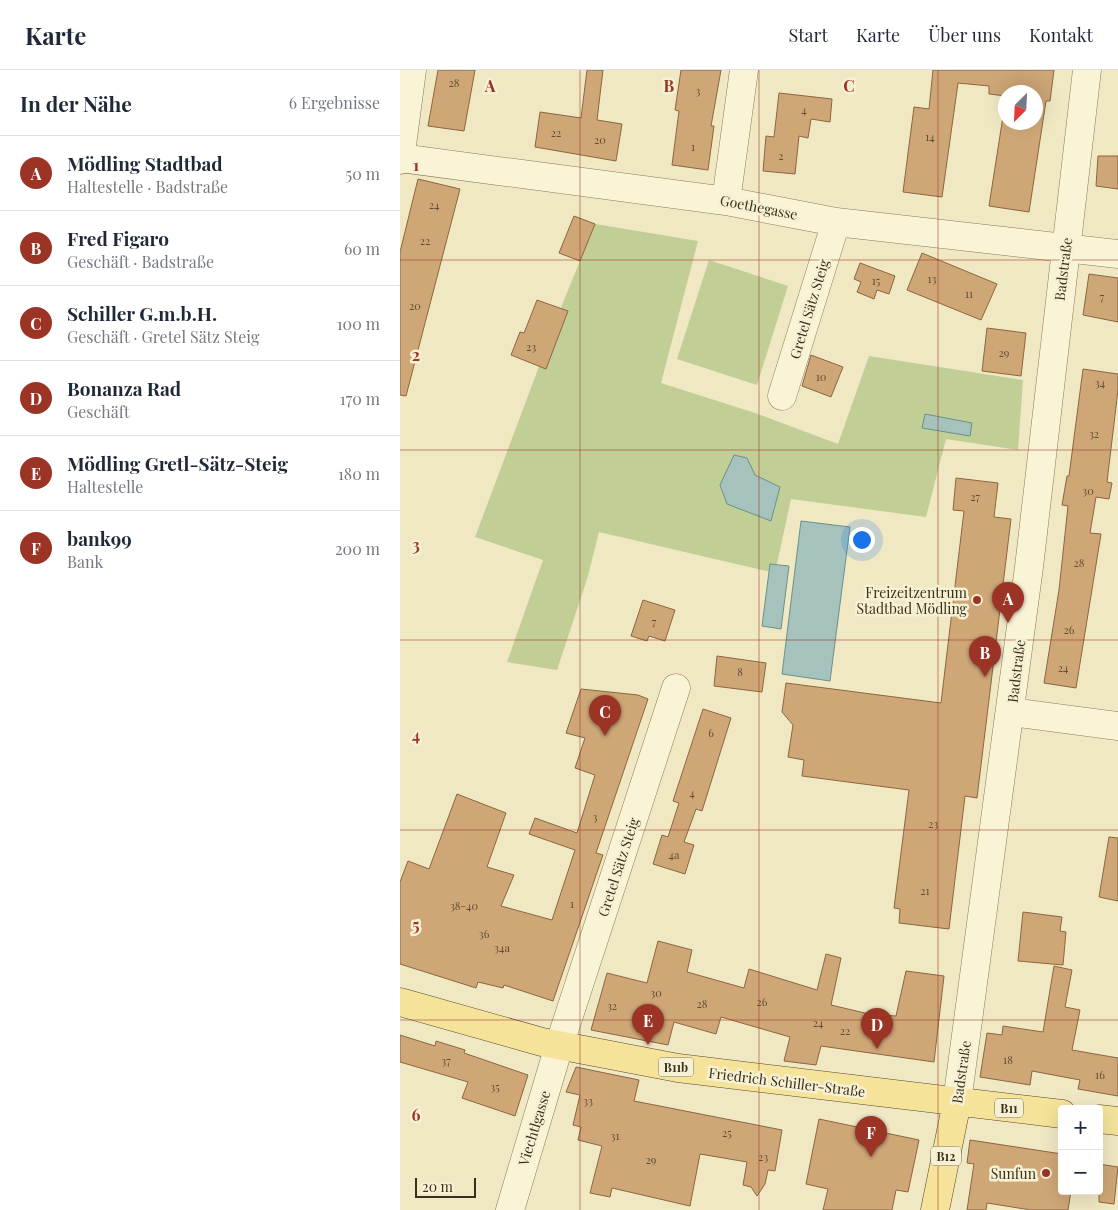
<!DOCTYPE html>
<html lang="de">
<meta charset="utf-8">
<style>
body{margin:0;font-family:"Playfair Display",serif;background:#f2f2f3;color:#1f2937}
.controls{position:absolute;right:15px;bottom:15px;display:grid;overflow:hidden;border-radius:5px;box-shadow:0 5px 20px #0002}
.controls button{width:45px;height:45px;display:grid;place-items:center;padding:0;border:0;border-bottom:1px solid #e0e1e3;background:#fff;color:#1f2937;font:25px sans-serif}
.compass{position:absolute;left:598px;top:15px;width:45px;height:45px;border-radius:50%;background:#fff;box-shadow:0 5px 20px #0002;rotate:204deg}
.scale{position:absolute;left:15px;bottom:12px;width:61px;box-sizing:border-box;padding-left:5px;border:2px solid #3a2f1e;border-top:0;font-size:14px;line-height:18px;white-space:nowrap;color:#3a2f1e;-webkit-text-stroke:4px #f7f1d3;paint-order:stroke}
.you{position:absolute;left:461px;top:469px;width:18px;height:18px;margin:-12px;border:4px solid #fff;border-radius:50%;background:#1a73e8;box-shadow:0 0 0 8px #1a73e833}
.badge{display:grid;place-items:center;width:32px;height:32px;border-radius:50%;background:#9c3426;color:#fff;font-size:16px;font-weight:700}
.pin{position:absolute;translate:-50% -41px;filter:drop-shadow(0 1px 2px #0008)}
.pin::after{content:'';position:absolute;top:26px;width:18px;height:15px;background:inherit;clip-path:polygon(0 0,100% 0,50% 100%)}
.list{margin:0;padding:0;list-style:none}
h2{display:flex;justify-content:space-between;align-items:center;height:65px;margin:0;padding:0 20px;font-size:21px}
h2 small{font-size:16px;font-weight:400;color:#747a83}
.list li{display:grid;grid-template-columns:32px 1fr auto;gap:15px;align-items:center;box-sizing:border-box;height:75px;padding:0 20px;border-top:1px solid #e0e1e3}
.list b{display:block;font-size:19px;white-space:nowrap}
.list p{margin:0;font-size:16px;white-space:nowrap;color:#747a83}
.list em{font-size:16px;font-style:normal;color:#747a83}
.map{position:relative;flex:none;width:718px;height:1140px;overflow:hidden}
header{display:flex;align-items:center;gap:30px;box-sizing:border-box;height:70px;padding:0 25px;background:#fff;border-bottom:1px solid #e0e1e3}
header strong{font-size:24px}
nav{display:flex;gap:28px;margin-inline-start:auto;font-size:18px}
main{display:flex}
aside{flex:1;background:#fff}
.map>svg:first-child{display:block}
.green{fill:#c1ce96}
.water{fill:#a5c2bd;stroke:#6b918c}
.building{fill:#cfa777;stroke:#8b663e}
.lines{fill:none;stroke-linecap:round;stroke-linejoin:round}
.minor-casing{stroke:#8b7a59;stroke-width:29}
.major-casing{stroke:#58472d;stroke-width:29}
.minor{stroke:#faf4d7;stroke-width:28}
.major{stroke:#f4e399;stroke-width:28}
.grid{fill:none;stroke:#9c3426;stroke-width:1;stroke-opacity:0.55}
.poi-dot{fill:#9c3426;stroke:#f7f1d3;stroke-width:2}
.labels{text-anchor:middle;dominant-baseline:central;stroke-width:5;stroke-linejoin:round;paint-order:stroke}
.number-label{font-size:11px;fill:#5f4d34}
.shield{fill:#f7f1d3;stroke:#736954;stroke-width:1}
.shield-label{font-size:12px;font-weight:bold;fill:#3a2f1e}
.street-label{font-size:14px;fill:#3a2f1e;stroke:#f7f1d3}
.poi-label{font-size:14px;fill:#3a2f1e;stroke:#f7f1d3;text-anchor:end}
.grid-label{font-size:16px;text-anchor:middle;font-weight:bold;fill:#9c3426;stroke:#f7f1d3;stroke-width:5;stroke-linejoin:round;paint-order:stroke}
</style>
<header>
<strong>Karte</strong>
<nav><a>Start</a><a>Karte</a><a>Über uns</a><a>Kontakt</a></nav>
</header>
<main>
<aside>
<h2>In der Nähe<small>6 Ergebnisse</small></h2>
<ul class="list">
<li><span class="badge">A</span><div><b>Mödling Stadtbad</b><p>Haltestelle · Badstraße</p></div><em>50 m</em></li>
<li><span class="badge">B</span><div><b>Fred Figaro</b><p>Geschäft · Badstraße</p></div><em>60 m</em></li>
<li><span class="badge">C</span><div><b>Schiller G.m.b.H.</b><p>Geschäft · Gretel Sätz Steig</p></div><em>100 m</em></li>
<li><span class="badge">D</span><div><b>Bonanza Rad</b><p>Geschäft</p></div><em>170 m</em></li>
<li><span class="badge">E</span><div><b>Mödling Gretl-Sätz-Steig</b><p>Haltestelle</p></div><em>180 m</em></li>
<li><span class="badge">F</span><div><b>bank99</b><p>Bank</p></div><em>200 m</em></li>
</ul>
</aside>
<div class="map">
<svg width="718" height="1140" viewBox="0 0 718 1140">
<rect width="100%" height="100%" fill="#f0e8c3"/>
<path class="green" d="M 195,154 L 298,171 L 261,313 L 355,343 L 438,374 L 469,286 L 623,310 L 618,380 L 546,369 L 526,447 L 391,429 L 375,503 L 199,462 L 188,506 L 157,600 L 107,592 L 143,490 L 75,467 L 164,230 Z
M 309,190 L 388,216 L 357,315 L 277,289 Z"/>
<path class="water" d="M 525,344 L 572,353 L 570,366 L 522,358 Z
M 334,385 L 347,388 L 355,405 L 380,417 L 371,451 L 327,434 L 320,415 Z
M 401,451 L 450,457 L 430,611 L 382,604 Z
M 370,494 L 389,496 L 381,559 L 362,556 Z"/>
<path class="building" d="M 38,0 L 75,0 L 64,61 L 28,56 Z
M 187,0 L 203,0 L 197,50 L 222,54 L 216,91 L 135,77 L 140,42 L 181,48 Z
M 281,0 L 321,0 L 311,56 L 314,56 L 308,100 L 272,95 L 279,41 L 275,40 Z
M 533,0 L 654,0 L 650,31 L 646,31 L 629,142 L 589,136 L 606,27 L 606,52 L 636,52 L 636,22 L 606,22 L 606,26 L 589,24 L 589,16 L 558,13 L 542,127 L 503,122 L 514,37 L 529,39 Z
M 379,23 L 432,29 L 430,52 L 411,49 L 408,68 L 399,66 L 395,104 L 363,101 L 366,66 L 374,67 Z
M 698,86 L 718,86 L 718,119 L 696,116 Z
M 18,109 L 60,119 L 6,326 L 0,325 L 0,182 Z
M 174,146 L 195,154 L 180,191 L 159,183 Z
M 522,183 L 597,214 L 581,250 L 507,220 Z
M 460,193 L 495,206 L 489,224 L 477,220 L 474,229 L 457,222 L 461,212 L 454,209 Z
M 689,204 L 718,208 L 718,252 L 683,245 Z
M 137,230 L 168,241 L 146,299 L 111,285 L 120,262 L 124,263 Z
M 587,258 L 626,263 L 621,306 L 582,301 Z
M 411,285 L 443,297 L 431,327 L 402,316 Z
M 683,299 L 718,304 L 718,320 L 707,412 L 712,413 L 709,429 L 696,427 L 690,463 L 701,464 L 676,618 L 644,613 L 659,520 L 668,436 L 662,435 L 667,406 L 669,406 Z
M 556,408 L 598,413 L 594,447 L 611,449 L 577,728 L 565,726 L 549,859 L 499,853 L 500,839 L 494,838 L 509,720 L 402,706 L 404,690 L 388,687 L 393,655 L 382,642 L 386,613 L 541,633 L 564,441 L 553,440 Z
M 243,530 L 275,540 L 265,571 L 249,566 L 247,571 L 231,566 Z
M 317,586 L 366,593 L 362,622 L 314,616 Z
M 181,619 L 238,625 L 248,629 L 196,783 L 203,785 L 153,931 L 104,915 L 103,918 L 78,912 L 76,918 L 0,894 L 0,812 L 8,791 L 29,799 L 57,724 L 106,743 L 87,797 L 114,805 L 101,836 L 152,850 L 175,780 L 129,764 L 135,748 L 177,763 L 195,705 L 175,698 L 185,668 L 166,663 Z
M 303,639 L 331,648 L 302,741 L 296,739 L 284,772 L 294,775 L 285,804 L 253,794 L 262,765 L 268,767 L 279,733 L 273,731 Z
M 709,767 L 718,768 L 718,831 L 699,827 Z
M 623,842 L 662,847 L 660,861 L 666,862 L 663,895 L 618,891 Z
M 258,871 L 292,880 L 287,902 L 344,918 L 349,899 L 417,920 L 426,884 L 441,888 L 431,935 L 469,944 L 496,946 L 506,901 L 544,906 L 534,992 L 421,976 L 416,995 L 384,991 L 390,967 L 321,947 L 316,964 L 274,952 L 268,975 L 191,960 L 207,903 L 247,913 Z
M 654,896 L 672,900 L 665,937 L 680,940 L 672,980 L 718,988 L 718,1026 L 678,1019 L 680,1010 L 632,1001 L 630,1015 L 580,1007 L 587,963 L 602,965 L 603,956 L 643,962 Z
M 0,965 L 35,976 L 36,971 L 65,980 L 64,983 L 128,1005 L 115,1046 L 62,1028 L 68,1012 L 0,992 Z
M 176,997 L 239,1010 L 234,1031 L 382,1060 L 375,1101 L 368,1100 L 365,1114 L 357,1126 L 351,1117 L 343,1115 L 347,1092 L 300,1084 L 290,1136 L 212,1118 L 210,1127 L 190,1123 L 202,1076 L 178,1070 L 181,1057 L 173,1055 L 180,1025 L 166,1022 Z
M 419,1049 L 519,1070 L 508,1122 L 496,1120 L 492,1140 L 423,1140 L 428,1119 L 406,1114 Z
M 570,1070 L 662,1084 L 662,1121 L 671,1121 L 668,1140 L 631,1140 L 587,1133 L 586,1140 L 567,1140 L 574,1094 L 567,1093 Z
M 699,1094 L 718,1097 L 714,1134 L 699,1132 Z"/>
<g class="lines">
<g class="minor-casing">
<path id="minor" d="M 0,88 L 326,131 L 436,152 L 718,184
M 0,90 L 12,0
M 326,131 L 344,0
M 382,326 L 436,152
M 611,642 L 718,656
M 557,1032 L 629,497 L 687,0
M 110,1140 L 159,976 L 276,618"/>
</g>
<g class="major-casing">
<path id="major" d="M 0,932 L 142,972 L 278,998 L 662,1044
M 699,1049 L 718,1051
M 535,1140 L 557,1032"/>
</g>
<use href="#minor" class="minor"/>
<use href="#major" class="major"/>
</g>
<path class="grid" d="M 180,0 L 180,1140M 359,0 L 359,1140M 538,0 L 538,1140M 0,190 L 718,190M 0,380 L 718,380M 0,570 L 718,570M 0,760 L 718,760M 0,950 L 718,950"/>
<g class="poi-dot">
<circle cx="577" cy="530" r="5"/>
<circle cx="646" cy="1103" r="5"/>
</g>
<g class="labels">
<g class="number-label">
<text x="54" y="12">28</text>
<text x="298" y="20">3</text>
<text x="404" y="39">4</text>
<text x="156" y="62">22</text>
<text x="530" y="66">14</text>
<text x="200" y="69">20</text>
<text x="293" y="76">1</text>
<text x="381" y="85">2</text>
<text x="34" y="134">24</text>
<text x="25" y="170">22</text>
<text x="532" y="208">13</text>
<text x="476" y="210">15</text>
<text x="569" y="223">11</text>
<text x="702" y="226">7</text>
<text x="15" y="235">20</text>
<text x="131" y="276">23</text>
<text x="604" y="282">29</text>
<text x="421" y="306">10</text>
<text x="700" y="312">34</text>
<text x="694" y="363">32</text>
<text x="688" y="420">30</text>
<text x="575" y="426">27</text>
<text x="679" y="492">28</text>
<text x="254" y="551">7</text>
<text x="669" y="559">26</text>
<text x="663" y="597">24</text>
<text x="340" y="601">8</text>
<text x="311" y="662">6</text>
<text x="292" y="722">4</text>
<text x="195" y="746">3</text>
<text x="533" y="753">23</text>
<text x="274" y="784">4a</text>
<text x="525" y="820">21</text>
<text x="172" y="833">1</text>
<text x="64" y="835">38-40</text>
<text x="84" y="863">36</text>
<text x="102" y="877">34a</text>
<text x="256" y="922">30</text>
<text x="362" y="931">26</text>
<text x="302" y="933">28</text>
<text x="212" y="935">32</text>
<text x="418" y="952">24</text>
<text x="445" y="960">22</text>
<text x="608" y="989">18</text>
<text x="46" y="990">37</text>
<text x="700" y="1004">16</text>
<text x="95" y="1016">35</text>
<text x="188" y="1030">33</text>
<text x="327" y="1062">25</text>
<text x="215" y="1065">31</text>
<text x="363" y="1086">23</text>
<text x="251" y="1089">29</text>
</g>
<g class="shield">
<rect x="258.5" y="987.5" width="35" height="19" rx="4"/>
<rect x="595" y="1028.5" width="28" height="19" rx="4"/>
<rect x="531" y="1076.5" width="30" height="19" rx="4"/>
</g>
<g class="shield-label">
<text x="276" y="997">B11b</text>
<text x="609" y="1038">B11</text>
<text x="546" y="1086">B12</text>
</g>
<g class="street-label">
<text transform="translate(359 137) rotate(11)">Goethegasse</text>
<text transform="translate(663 199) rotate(-83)">Badstraße</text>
<text transform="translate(409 239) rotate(-73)">Gretel Sätz Steig</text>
<text transform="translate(616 601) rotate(-83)">Badstraße</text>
<text transform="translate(218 797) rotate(-72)">Gretel Sätz Steig</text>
<text transform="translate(561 1002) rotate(-82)">Badstraße</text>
<text transform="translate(387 1012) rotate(7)">Friedrich Schiller-Straße</text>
<text transform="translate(134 1058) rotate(-73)">Viechtlgasse</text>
</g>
<g class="poi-label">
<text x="567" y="522">Freizeitzentrum<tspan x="567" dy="16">Stadtbad Mödling</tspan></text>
<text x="636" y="1103">Sunfun</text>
</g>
</g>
<g class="grid-label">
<text x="90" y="22">A</text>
<text x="269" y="22">B</text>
<text x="449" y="22">C</text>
<text x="16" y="101">1</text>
<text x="16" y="291">2</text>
<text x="16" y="481">3</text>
<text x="16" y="671">4</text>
<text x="16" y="861">5</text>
<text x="16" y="1051">6</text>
</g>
</svg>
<div class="controls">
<button>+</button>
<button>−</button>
</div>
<svg class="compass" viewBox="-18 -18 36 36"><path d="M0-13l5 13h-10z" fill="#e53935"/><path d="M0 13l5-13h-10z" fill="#747a83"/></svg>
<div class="scale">20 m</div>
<div class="you"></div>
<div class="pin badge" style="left:608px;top:553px">A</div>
<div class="pin badge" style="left:585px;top:607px">B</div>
<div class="pin badge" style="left:205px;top:666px">C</div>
<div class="pin badge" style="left:477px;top:979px">D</div>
<div class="pin badge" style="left:248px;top:975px">E</div>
<div class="pin badge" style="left:471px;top:1087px">F</div>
</div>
</main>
